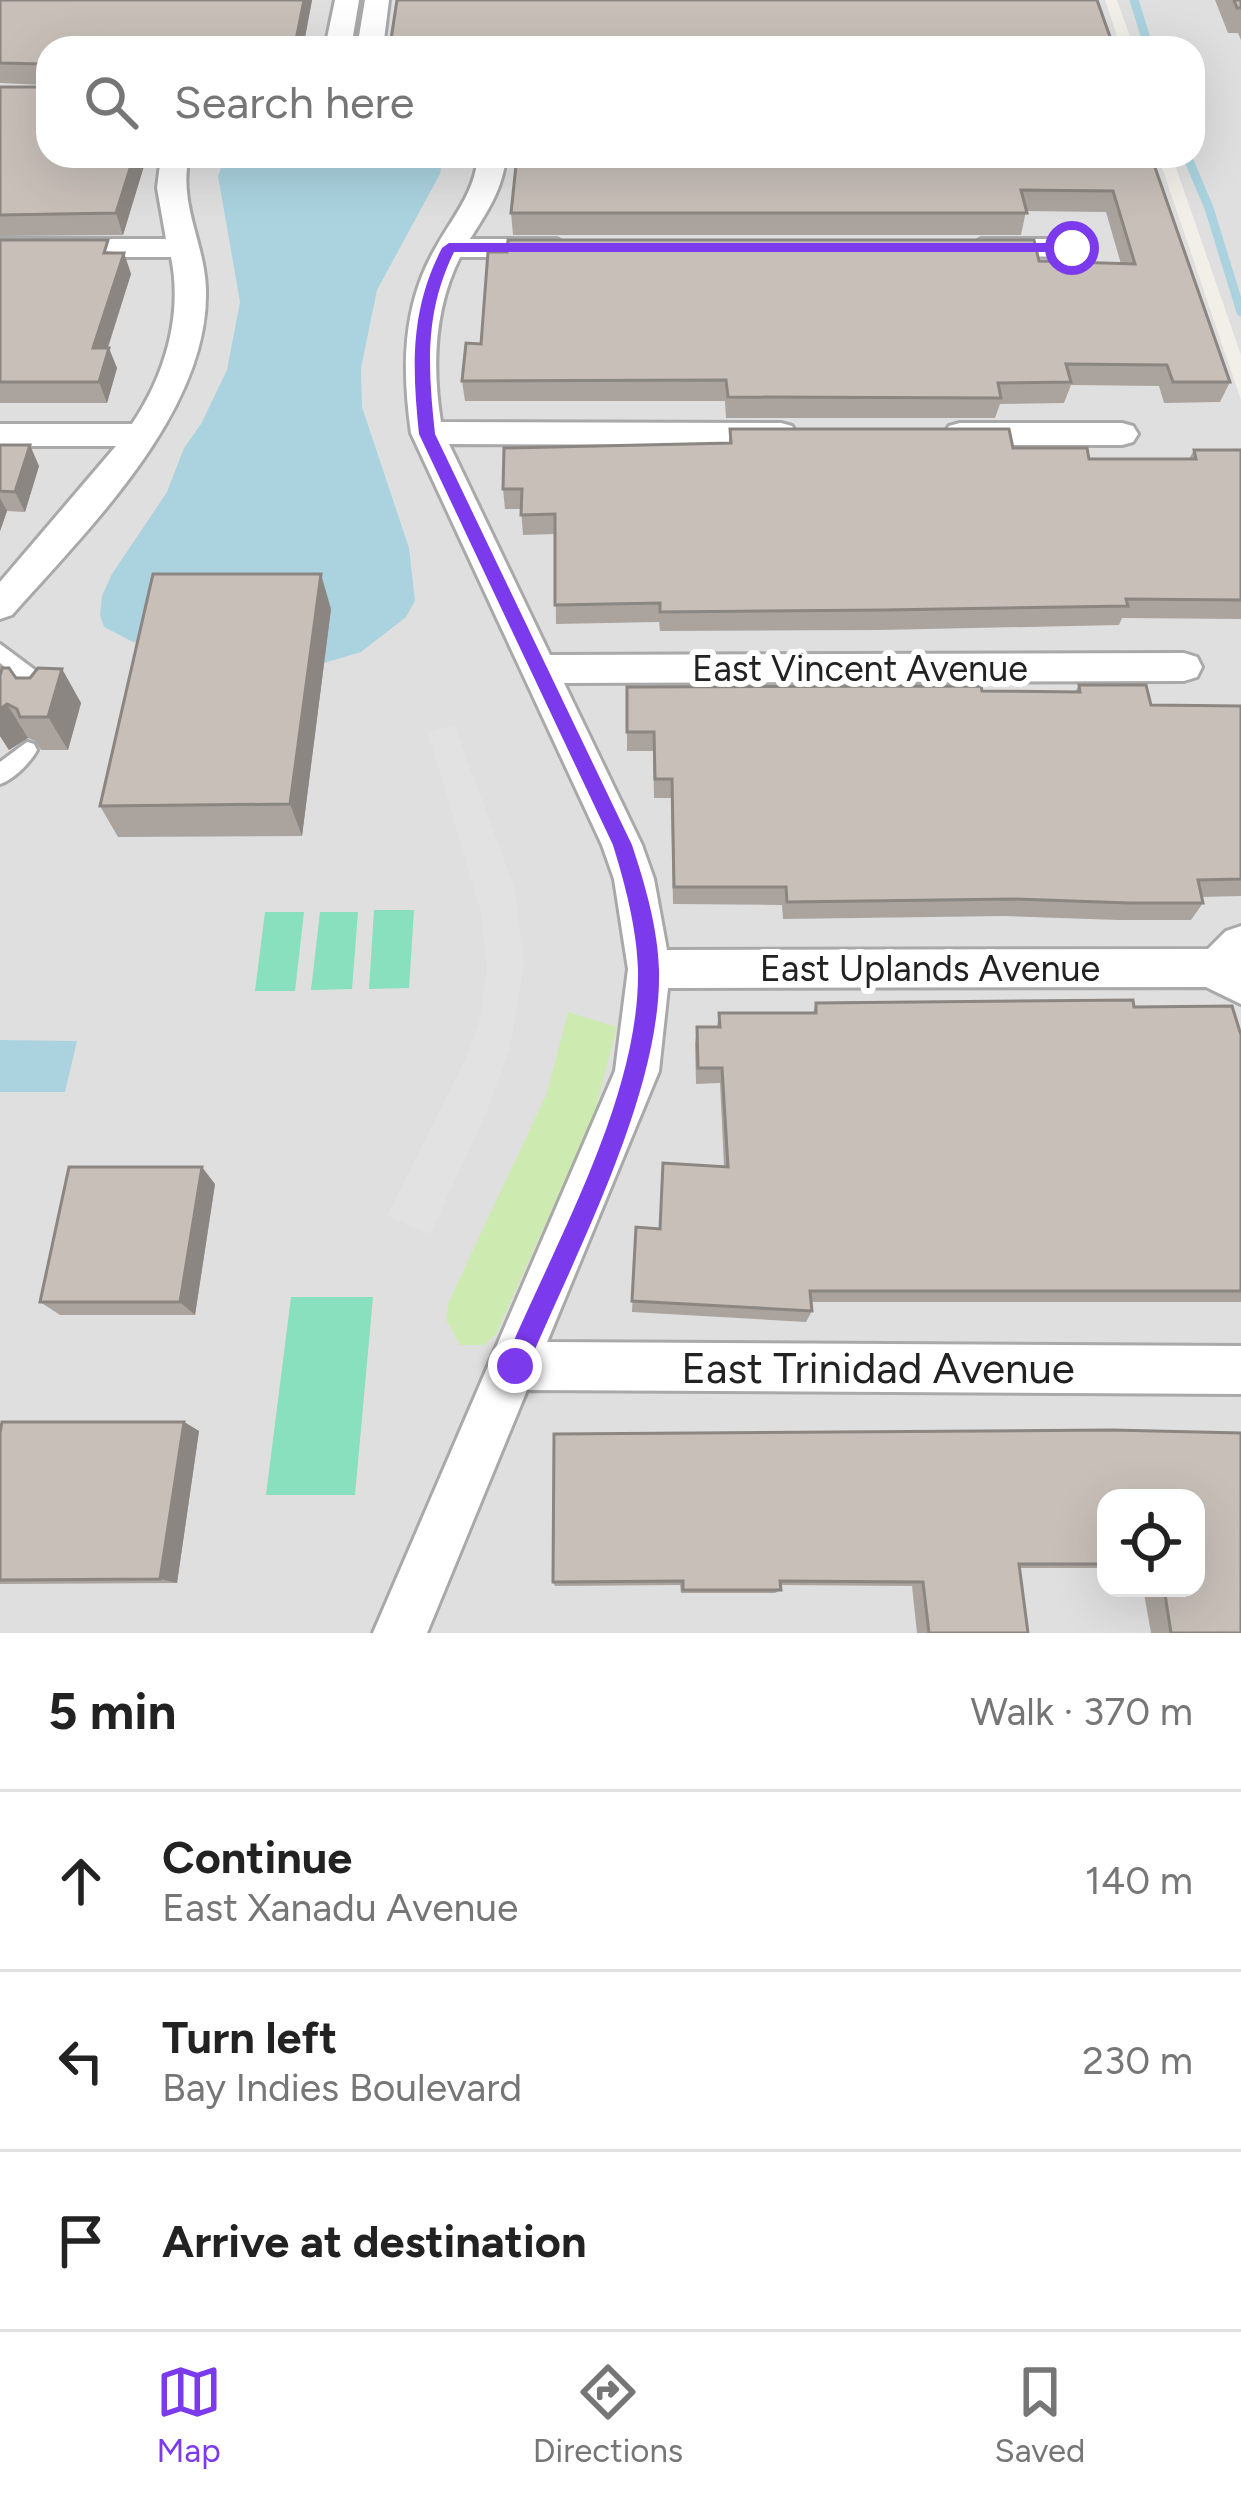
<!DOCTYPE html>
<meta charset="utf-8">
<style>
body{margin:0;font-family:Figtree,sans-serif;background:#f6f6f6;color:#222}
.controls{position:absolute;right:36px;bottom:36px;display:grid;overflow:hidden;border-radius:24px;box-shadow:0 12px 48px #0002}
.controls button{width:108px;height:108px;display:grid;place-items:center;padding:0;border:0;border-bottom:3px solid #e0e0e0;background:#fff;color:#222;font:60px sans-serif}
.stop{position:absolute;width:36px;height:36px;margin:-27px;border:9px solid #7c3aed;border-radius:50%;background:#fff}
.stop.end{background:#7c3aed;border-color:#fff;box-shadow:0 3px 12px #0008}
.list{margin:0;padding:0;list-style:none}
h2{display:flex;justify-content:space-between;align-items:center;height:156px;margin:0;padding:0 48px;font-size:51px}
h2 small{font-size:39px;font-weight:400;color:#767676}
.list li{display:grid;grid-template-columns:78px 1fr auto;gap:36px;align-items:center;box-sizing:border-box;height:180px;padding:0 48px;border-top:3px solid #e0e0e0}
.list b{display:block;font-size:45px;white-space:nowrap}
.list p{margin:0;font-size:39px;white-space:nowrap;color:#767676}
.list em{font-size:39px;font-style:normal;color:#767676}
.icon{flex:none;width:66px;height:66px;fill:none;stroke:currentColor;stroke-width:2;stroke-linecap:round;stroke-linejoin:round}
.map{position:relative;flex:none;width:1241px;height:1633px;overflow:hidden}
.search{position:absolute;background:#fff;box-shadow:0 12px 48px #0002;left:36px;right:36px;top:36px;height:132px;display:flex;align-items:center;gap:30px;box-sizing:border-box;padding:0 42px;border-radius:36px;color:#767676;font-size:45px}
.sheet{height:696px;background:#fff}
nav{display:flex;justify-content:space-around;align-items:center;box-sizing:border-box;height:168px;border-top:3px solid #e0e0e0;background:#fff;font-size:33px;color:#767676}
nav a{display:grid;justify-items:center;gap:6px}
nav .on{color:#7c3aed}
.map>svg:first-child{display:block}
.residential{fill:#e0dfdf;fill-rule:evenodd}
.grass{fill:#cdebb0}
.pitch{fill:#88e0be}
.parking{fill:#e2e2e2}
.water{fill:#aad3df}
.lines{fill:none;stroke-linecap:round;stroke-linejoin:round}
.stream{stroke:#aad3df;stroke-width:9}
.service-casing{stroke:#a9a9a9;stroke-width:6}
.minor-casing{stroke:#a9a9a9;stroke-width:6}
.service{fill:#fff;fill-rule:evenodd}
.minor{fill:#fff;fill-rule:evenodd}
.wall{fill:#aba49e}
.shaded-wall{fill:#8b8681}
.building{fill:#c7bfb8;stroke:#8b8681;stroke-width:3}
.route{fill:#7c3aed}
.labels{text-anchor:middle;dominant-baseline:central;stroke-width:12;stroke-linejoin:round;paint-order:stroke}
.street-label{font-size:36px;fill:#222;stroke:#fff}
.near-street-label{font-size:42px;fill:#222;stroke:#fff}
</style>
<div class="map">
<svg width="1241" height="1633" viewBox="0 0 1241 1633">
<rect width="100%" height="100%" fill="#f2efe9"/>
<path class="residential" d="M 0,0 L 1105,0 L 1121,48 L 48,48 L 48,156 L 1158,156 L 1241,400 L 1241,1633 L 0,1633 ZM 1106,1498 L 1196,1498 L 1196,1588 L 1106,1588 Z
M 1117,0 L 1241,0 L 1241,355 L 1172,156 L 1193,156 L 1193,48 L 1134,48 Z"/>
<path class="grass" d="M 568,1012 L 617,1027 L 593,1118 L 496,1334 L 484,1345 L 460,1345 L 446,1320 L 449,1301 L 547,1093 Z"/>
<path class="pitch" d="M 374,910 L 414,910 L 409,988 L 369,989 Z
M 265,912 L 304,912 L 295,991 L 255,991 Z
M 320,912 L 358,912 L 352,989 L 311,990 Z
M 291,1297 L 373,1297 L 355,1495 L 266,1495 Z"/>
<path class="parking" d="M 454,725 L 514,886 L 524,963 L 510,1047 L 487,1111 L 430,1234 L 387,1216 L 467,1056 L 480,1019 L 487,968 L 481,912 L 428,732 Z"/>
<path class="water" d="M 225,156 L 444,156 L 440,174 L 377,290 L 361,368 L 362,407 L 409,548 L 415,601 L 406,617 L 361,652 L 324,663 L 133,642 L 104,627 L 100,615 L 102,596 L 112,574 L 167,492 L 184,448 L 201,424 L 227,370 L 240,302 L 218,176 Z
M 0,1040 L 77,1041 L 65,1092 L 0,1092 Z"/>
<g class="lines">
<path class="stream" d="M 1134,0 L 1149,48
M 1187,156 L 1209,208 L 1241,312"/>
<g class="service-casing">
<path id="service" d="M 0,644 L 43,676 L 53,702 L 50,708 L 36,708 L 28,686 L 0,663 Z
M 27,742 L 34,744 L 37,750 C 30,763 14,779 0,784 L 0,762 Z"/>
</g>
<g class="minor-casing">
<path id="minor" d="M 335,0 L 359,0 L 351,48 L 325,48 Z
M 365,0 L 389,0 L 383,48 L 357,48 Z
M 161,156 L 189,156 C 178,205 205,243 206,290 C 209,412 88,529 12,615 L 0,619 L 0,582 L 116,446 L 0,446 L 0,424 L 132,424 C 165,375 183,315 171,257 L 0,257 L 0,239 L 166,239 L 157,188 Z
M 478,156 L 506,156 C 503,189 487,212 470,239 L 557,239 L 572,248 L 557,257 L 460,257 C 434,309 432,365 441,422 L 781,423 L 792,426 L 797,434 L 792,442 L 781,445 L 449,444 L 550,655 L 1184,653 L 1197,657 L 1202,667 L 1197,677 L 1184,681 L 564,683 L 642,845 L 654,879 L 667,950 L 1208,949 L 1226,931 L 1241,926 L 1241,1004 L 1206,987 L 668,988 L 659,1071 L 547,1342 L 1241,1346 L 1241,1394 L 527,1390 L 427,1633 L 373,1633 L 615,1071 L 628,969 L 614,879 L 602,845 L 411,433 C 402,369 402,307 435,249 C 452,218 475,193 478,156 Z
M 981,239 L 1072,239 L 1087,248 L 1072,257 L 971,255 L 966,248 Z
M 960,423 L 1122,423 L 1133,426 L 1138,434 L 1133,442 L 1122,445 L 960,445 L 949,442 L 944,434 L 949,426 Z"/>
</g>
<use href="#service" class="service"/>
<use href="#minor" class="minor"/>
</g>
<path class="wall" d="M 0,0 L 312,0 L 303,48 L 48,48 L 147,156 L 123,235 L 0,236 L 0,87 L 40,87 L 43,85 L 0,83 Z
M 1097,0 L 1114,48 L 391,48 L 390,46 Z
M 1215,0 L 1241,0 L 1241,40 L 1238,33 L 1228,33 Z
M 1151,156 L 1230,382 L 1220,402 L 1164,403 L 1159,386 L 1071,385 L 1064,403 L 1000,404 L 995,418 L 726,418 L 725,401 L 465,401 L 462,381 L 481,344 L 1039,261 L 1121,264 L 1106,212 L 1026,211 L 1021,235 L 513,235 L 511,213 Z
M 0,240 L 124,253 L 131,274 L 108,348 L 117,368 L 107,403 L 0,403 Z
M 730,429 L 1013,448 L 1089,459 L 1189,459 L 1194,450 L 1241,450 L 1241,619 L 1122,618 L 1119,625 L 880,630 L 660,631 L 659,622 L 556,624 L 555,534 L 523,535 L 521,509 L 505,509 L 503,489 L 729,443 Z
M 0,445 L 39,466 L 25,512 L 7,511 L 0,531 Z
M 331,609 L 302,836 L 118,837 L 100,806 Z
M 9,668 L 16,678 L 30,678 L 62,669 L 81,703 L 68,750 L 41,750 L 35,741 L 28,738 L 9,750 L 0,736 Z
M 1079,685 L 1151,705 L 1241,706 L 1241,896 L 1202,897 L 1203,903 L 1191,920 L 1118,920 L 1005,916 L 783,919 L 782,905 L 673,904 L 671,798 L 654,798 L 653,751 L 627,751 L 627,687 L 1075,692 Z
M 816,1003 L 1134,1007 L 1241,1035 L 1241,1302 L 811,1302 L 812,1311 L 806,1322 L 632,1312 L 636,1227 L 660,1229 L 724,1166 L 720,1083 L 696,1084 L 695,1044 L 697,1027 L 717,1027 L 719,1013 L 813,1013 Z
M 215,1184 L 195,1315 L 60,1315 L 40,1302 Z
M 184,1422 L 199,1431 L 177,1583 L 0,1584 L 0,1433 Z
M 1112,1430 L 1241,1633 L 1151,1633 L 1143,1588 L 1196,1588 L 1106,1498 L 1106,1568 L 1019,1568 L 1028,1633 L 917,1633 L 912,1586 L 781,1585 L 781,1590 L 775,1593 L 681,1593 L 680,1585 L 555,1586 L 553,1582 Z"/>
<path class="shaded-wall" d="M 304,0 L 312,0 L 303,48 L 297,48 L 296,40 Z
M 134,156 L 147,156 L 123,235 L 116,213 Z
M 124,253 L 131,274 L 101,368 L 93,348 Z
M 109,348 L 117,368 L 107,403 L 99,382 Z
M 30,445 L 39,466 L 25,512 L 15,492 Z
M 0,498 L 7,511 L 0,531 Z
M 321,574 L 331,609 L 302,836 L 290,804 Z
M 62,669 L 81,703 L 68,750 L 48,717 Z
M 7,704 L 28,738 L 9,750 L 0,736 L 0,709 Z
M 202,1167 L 215,1184 L 195,1315 L 180,1302 Z
M 184,1422 L 199,1431 L 177,1583 L 160,1579 Z"/>
<path class="building" d="M 0,0 L 304,0 L 296,40 L 228,41 L 226,48 L 48,48 L 48,156 L 134,156 L 116,213 L 0,215 L 0,87 L 40,87 L 45,83 L 44,64 L 0,63 Z
M 397,0 L 1097,0 L 1114,48 L 1068,48 L 1066,40 L 983,41 L 985,48 L 485,48 L 485,45 L 390,46 Z
M 1234,0 L 1241,0 L 1241,8 L 1237,8 Z
M 517,156 L 1151,156 L 1230,382 L 1173,382 L 1167,365 L 1066,364 L 1071,382 L 998,383 L 1001,398 L 728,397 L 726,380 L 462,381 L 466,343 L 481,344 L 488,252 L 507,252 L 508,240 L 1034,240 L 1039,261 L 1135,264 L 1113,191 L 1021,190 L 1027,213 L 511,213 Z
M 0,240 L 108,240 L 104,253 L 124,253 L 93,348 L 109,348 L 99,382 L 0,382 Z
M 730,429 L 1009,429 L 1013,448 L 1087,448 L 1089,459 L 1196,459 L 1194,450 L 1241,450 L 1241,600 L 1126,599 L 1128,606 L 885,610 L 660,612 L 660,603 L 555,605 L 555,514 L 521,515 L 522,489 L 503,489 L 504,448 L 731,443 Z
M 0,445 L 30,445 L 15,492 L 0,491 Z
M 153,574 L 321,574 L 290,804 L 100,806 Z
M 2,668 L 9,668 L 16,678 L 30,678 L 38,668 L 62,669 L 48,717 L 20,717 L 17,709 L 7,704 L 0,709 L 0,676 Z
M 1079,685 L 1146,685 L 1151,705 L 1241,706 L 1241,879 L 1198,880 L 1203,903 L 1129,903 L 1013,899 L 787,902 L 786,887 L 674,887 L 672,779 L 655,779 L 654,732 L 627,732 L 627,687 L 981,686 L 982,691 L 1080,692 Z
M 1133,1000 L 1134,1007 L 1232,1006 L 1241,1035 L 1241,1291 L 810,1291 L 812,1311 L 632,1301 L 636,1227 L 660,1229 L 663,1163 L 728,1167 L 722,1068 L 698,1068 L 697,1027 L 720,1027 L 719,1013 L 816,1013 L 816,1003 Z
M 69,1167 L 202,1167 L 180,1302 L 40,1302 Z
M 2,1422 L 184,1422 L 160,1579 L 0,1580 L 0,1433 Z
M 1112,1430 L 1241,1433 L 1241,1633 L 1171,1633 L 1164,1588 L 1196,1588 L 1196,1498 L 1106,1498 L 1106,1564 L 1019,1564 L 1028,1633 L 929,1633 L 923,1582 L 780,1581 L 781,1590 L 683,1590 L 683,1581 L 553,1582 L 554,1434 Z"/>
<path class="route" d="M 449,243 L 1072,243 L 1079,248 L 1072,252 L 454,252 C 424,313 428,369 435,434 L 632,845 C 645,884 658,929 659,970 C 662,1094 572,1260 524,1375 L 515,1378 L 503,1366 C 552,1248 640,1099 638,970 C 637,929 625,884 613,845 L 419,434 C 412,366 410,310 442,248 Z"/>
<g class="labels">
<g class="street-label">
<text x="860" y="668">East Vincent Avenue</text>
<text x="930" y="968">East Uplands Avenue</text>
</g>
<g class="near-street-label">
<text x="878" y="1368">East Trinidad Avenue</text>
</g>
</g>
</svg>
<div class="controls">
<button><svg class="icon" aria-label="locate" viewBox="0 0 24 24"><circle cx="12" cy="12" r="6"/><path d="M12 2v4M12 18v4M2 12h4M18 12h4"/></svg></button>
</div>
<div class="stop" style="left:1072px;top:248px"></div>
<div class="stop end" style="left:515px;top:1366px"></div>
<div class="search"><svg class="icon" aria-label="search" viewBox="0 0 24 24"><circle cx="10" cy="10" r="6"/><path d="M15 15l6 6"/></svg>Search here</div>
</div>
<section class="sheet">
<h2>5 min<small>Walk · 370 m</small></h2>
<ul class="list">
<li><svg class="icon" aria-label="ahead" viewBox="0 0 24 24"><path d="M12 20V5M6 11l6-6 6 6"/></svg><div><b>Continue</b><p>East Xanadu Avenue</p></div><em>140 m</em></li>
<li><svg class="icon" aria-label="left" viewBox="0 0 24 24"><path d="M17 20v-9H6M10 6l-5 5 5 5"/></svg><div><b>Turn left</b><p>Bay Indies Boulevard</p></div><em>230 m</em></li>
<li><svg class="icon" aria-label="arrive" viewBox="0 0 24 24"><path d="M6 21V4h12l-3 4 3 4H6"/></svg><div><b>Arrive at destination</b></div></li>
</ul>
</section>
<nav>
<a class="on"><svg class="icon" aria-label="map" viewBox="0 0 24 24"><path d="M3 6l6-2 6 2 6-2v14l-6 2-6-2-6 2zM9 4v14M15 6v14"/></svg>Map</a>
<a><svg class="icon" aria-label="directions" viewBox="0 0 24 24"><path d="M12 3l9 9-9 9-9-9zM9 14v-3h6M13 9l2 2-2 2"/></svg>Directions</a>
<a><svg class="icon" aria-label="saved" viewBox="0 0 24 24"><path d="M7 4h10v16l-5-4-5 4z"/></svg>Saved</a>
</nav>
